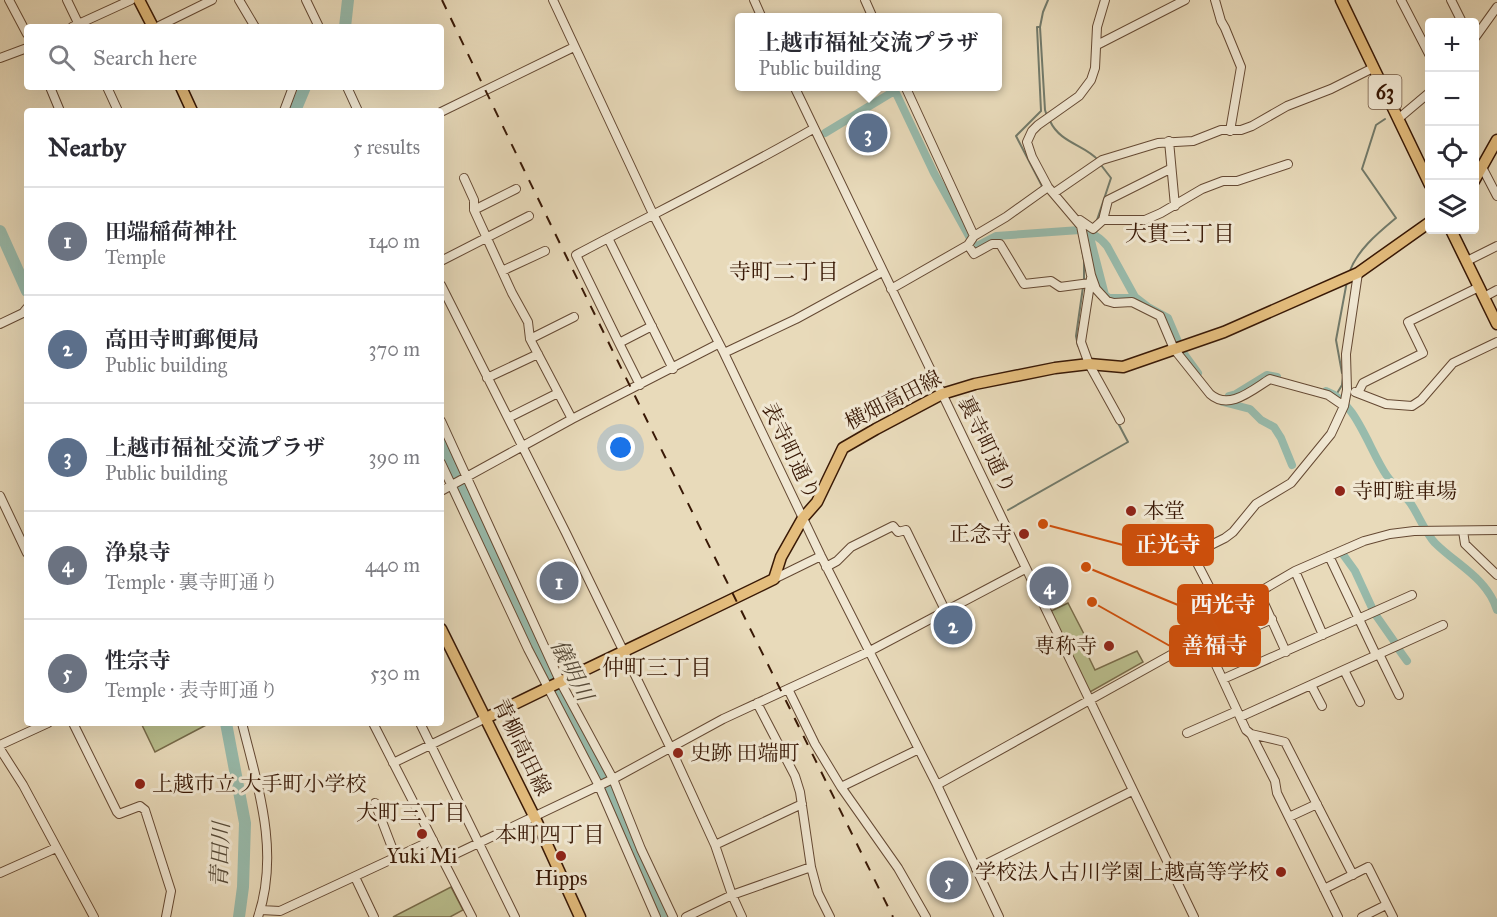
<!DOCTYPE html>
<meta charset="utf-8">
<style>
body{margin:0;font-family:"IM FELL Great Primer","Noto Serif JP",serif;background:#f7f7f7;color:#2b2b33}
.controls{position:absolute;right:18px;top:18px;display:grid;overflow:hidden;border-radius:6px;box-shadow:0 6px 24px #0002}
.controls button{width:54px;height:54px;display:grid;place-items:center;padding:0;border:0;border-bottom:2px solid #e1e1e2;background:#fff;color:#2b2b33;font:30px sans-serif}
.you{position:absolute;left:621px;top:448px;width:21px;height:21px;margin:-15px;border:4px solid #fff;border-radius:50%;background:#1a73e8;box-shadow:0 0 0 9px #1a73e833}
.badge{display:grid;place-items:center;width:39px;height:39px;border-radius:50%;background:#7c3aed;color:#fff;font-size:20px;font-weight:700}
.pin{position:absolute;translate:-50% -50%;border:3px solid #fff;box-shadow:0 2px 6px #0006}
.popup{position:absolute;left:735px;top:13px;width:267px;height:78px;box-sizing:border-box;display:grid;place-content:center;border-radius:6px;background:#fff;filter:drop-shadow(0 2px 4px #0005);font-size:20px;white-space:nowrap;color:#7c7c81}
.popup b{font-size:22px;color:#2b2b33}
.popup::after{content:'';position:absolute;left:50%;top:100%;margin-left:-12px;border:12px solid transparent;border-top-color:#fff}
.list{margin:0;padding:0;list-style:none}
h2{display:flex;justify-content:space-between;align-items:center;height:78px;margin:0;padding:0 24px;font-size:26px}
h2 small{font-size:20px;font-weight:400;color:#7c7c81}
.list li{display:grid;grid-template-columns:39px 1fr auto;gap:18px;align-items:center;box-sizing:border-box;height:108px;padding:0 24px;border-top:2px solid #e1e1e2}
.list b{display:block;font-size:22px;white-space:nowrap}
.list p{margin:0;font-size:20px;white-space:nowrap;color:#7c7c81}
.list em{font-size:20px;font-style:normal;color:#7c7c81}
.icon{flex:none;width:33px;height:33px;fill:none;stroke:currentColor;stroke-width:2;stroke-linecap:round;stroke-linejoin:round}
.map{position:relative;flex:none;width:1497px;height:917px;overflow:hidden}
.search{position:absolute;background:#fff;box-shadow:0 6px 24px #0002;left:24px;top:24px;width:420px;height:66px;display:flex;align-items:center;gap:15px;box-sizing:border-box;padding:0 21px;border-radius:6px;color:#7c7c81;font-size:22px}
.panel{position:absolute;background:#fff;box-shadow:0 6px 24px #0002;left:24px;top:108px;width:420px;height:618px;border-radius:6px}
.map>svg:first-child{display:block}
.green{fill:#b9be8d;stroke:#796c4a;stroke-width:1.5}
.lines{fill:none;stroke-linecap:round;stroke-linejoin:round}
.stream{stroke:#727a6a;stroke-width:2}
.canal{stroke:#98bbac;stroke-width:8}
.river{stroke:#98bbac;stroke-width:12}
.minor-casing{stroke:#654933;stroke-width:10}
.major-casing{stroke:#391906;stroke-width:13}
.minor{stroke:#f0e7d2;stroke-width:8}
.major{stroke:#e4bd7d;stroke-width:10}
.rail{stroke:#391906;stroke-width:2;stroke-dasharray:10 10;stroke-linecap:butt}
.poi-dot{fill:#8f2418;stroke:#f0e7d2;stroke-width:2}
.labels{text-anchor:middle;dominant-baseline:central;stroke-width:6;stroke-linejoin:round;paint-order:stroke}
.shield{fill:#f0e7d2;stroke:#705743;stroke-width:1.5}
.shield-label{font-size:20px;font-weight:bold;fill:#391906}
.street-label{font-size:21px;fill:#391906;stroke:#f0e7d2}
.poi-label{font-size:21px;fill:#391906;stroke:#f0e7d2;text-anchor:start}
.neighbourhood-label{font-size:22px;fill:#391906;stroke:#f0e7d2}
.water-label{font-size:22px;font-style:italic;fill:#564a38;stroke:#f0e7d2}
.leader{fill:none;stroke:#ce4f0b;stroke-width:2}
.callout-dot{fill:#ce4f0b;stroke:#f0e7d2;stroke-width:2}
.callout{fill:#ce4f0b;stroke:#ce4f0b;stroke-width:2}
.callout-label{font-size:22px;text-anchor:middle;font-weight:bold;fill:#fff}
</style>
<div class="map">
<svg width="1497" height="917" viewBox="0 0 1497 917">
<rect width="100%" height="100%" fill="#e8daba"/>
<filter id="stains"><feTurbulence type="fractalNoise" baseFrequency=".00333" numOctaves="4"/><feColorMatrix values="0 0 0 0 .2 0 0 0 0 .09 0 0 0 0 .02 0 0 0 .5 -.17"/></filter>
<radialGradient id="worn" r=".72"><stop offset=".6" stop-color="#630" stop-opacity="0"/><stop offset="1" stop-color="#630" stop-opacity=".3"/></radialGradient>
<path class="green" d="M 1068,603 L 1086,638 L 1081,641 L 1095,670 L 1137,651 L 1143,662 L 1090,692 L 1049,612 Z
M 141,723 L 210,723 L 155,752 Z
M 451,887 L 463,910 L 450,917 L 393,917 Z"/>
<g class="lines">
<path class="stream" d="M 1040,27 L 1045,110 L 1047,116
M 1050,121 C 1060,143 1085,145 1098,160
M 1043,188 L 1016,136 L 1041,111 L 1037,27 L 1040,27 L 1043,12 L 1048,0
M 1097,220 L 1111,178 L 1101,165
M 1080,239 L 1084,260 L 1084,281
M 1349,273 C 1357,250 1378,233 1396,218 L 1362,169 L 1376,125 L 1385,119
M 1078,346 L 1076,336 L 1083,287
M 1342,373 L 1336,340 L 1347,281
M 1336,395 L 1342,385 L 1343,378
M 1008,510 L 1128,442 L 1118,423"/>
<path class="canal" d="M 825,133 L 891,93 L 896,93 L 934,173 L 975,247 L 996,236 L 1080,230 C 1090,231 1101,238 1107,246 L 1135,297 L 1148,307 L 1168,318 L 1182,351 L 1198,373
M 1090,237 L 1105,295 L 1109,298 L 1129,298
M 1326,391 C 1356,401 1369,450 1387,476 C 1394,486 1404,494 1411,504 C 1419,516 1425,532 1435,543 C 1457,565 1487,578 1497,610
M 1229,396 L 1236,394 L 1267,375 L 1277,377
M 1223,402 L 1250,409 L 1261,420 L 1274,427 L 1281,438 L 1292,465
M 1342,553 L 1355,571 L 1373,610
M 1375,614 L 1396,644
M 1397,647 L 1407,661"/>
<path class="river" d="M 345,27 L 348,0
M 295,111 L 305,87
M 0,231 L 27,291
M 441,444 L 543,661 L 607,786 L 662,917
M 226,723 L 245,823 L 243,887 L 239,917"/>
<g class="minor-casing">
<path id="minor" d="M 9,0 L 27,34
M 67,0 L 80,27
M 239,0 L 255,27
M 306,0 L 319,27
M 553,0 L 653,214 L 724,353 L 821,556 L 937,785 L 999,917
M 754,0 L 762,18
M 865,0 L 873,18
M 1105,0 L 1097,27 L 1095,68 L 1091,80 L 1079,96 L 1038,125 L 1032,131 L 1027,142 L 1032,157 L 1048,187 L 1081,226 L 1091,275 L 1096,289 L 1107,301 L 1114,303 L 1132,302 L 1160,316 L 1174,349 L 1210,394 C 1229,411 1252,390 1270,379 L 1328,395 L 1344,406
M 1215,0 L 1221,21 L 1225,28 L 1241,67 L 1230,131
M 1401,0 L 1430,56
M 1451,0 L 1462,22
M 72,27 L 131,0
M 157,27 L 212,0
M 1474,39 L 1497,7
M 1097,45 L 1185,0
M 0,58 L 27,48
M 794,86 L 1194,917
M 905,86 L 974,236
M 50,87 L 60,111
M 107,87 L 118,111
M 347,87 L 358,111
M 284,111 L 293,87
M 441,112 L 574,47
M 1398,119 L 1430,92
M 1169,141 L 1175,206
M 1170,169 L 1108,200 L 1103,220 L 1145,220 L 1161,213 L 1202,189 L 1223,181 L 1237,181 L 1288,164
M 1483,169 L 1497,196
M 464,178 L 474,200 L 474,210 L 512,293 L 528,322 L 530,339 L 572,419
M 1054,193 L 1102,160 L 1158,143 L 1193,141 L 1221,130 L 1241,130 L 1252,126 L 1287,106 L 1331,89 L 1373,68
M 474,210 L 516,189
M 1080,220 L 1093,229 L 1103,220
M 608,238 L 673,369
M 968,245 L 974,254 L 992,244 L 1000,244 L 1024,284 L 1051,281 L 1060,287 L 1090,283
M 441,261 L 529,216
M 1467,261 L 1497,246
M 502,271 L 545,251
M 1091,278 L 1081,342 L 1089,364 L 1120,420
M 441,285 L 566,533 L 671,749 L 715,845 L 732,895 L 742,917
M 891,289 L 968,245 L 974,236 L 1006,217 L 1048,187
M 1484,297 L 1497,290
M 0,324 L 23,313 L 27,308
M 652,326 L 619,343 L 576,255 C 655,213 735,174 813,129
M 530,339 L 574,317
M 619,343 L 640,385
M 724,353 L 796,319 L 882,272
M 487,378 L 538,354
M 1355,392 L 1386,404 L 1412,406 L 1421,400 L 1453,363 L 1497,342
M 1358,393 L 1363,383 L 1423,353 L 1408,322 L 1479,287
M 508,418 L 558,393
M 441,421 L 560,681 L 613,779 L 641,849 L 673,917
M 441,463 L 528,649 L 599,786 L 656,917
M 441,491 L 572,419 L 718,344
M 0,496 L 27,553
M 1463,531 L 1465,544 L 1497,575
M 1329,556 L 1376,655
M 826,567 L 837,561 L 851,547 L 893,526 L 898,532 L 906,530 L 946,612
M 1295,571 L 1323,635
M 774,579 L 821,556
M 1259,592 L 1286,652
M 1226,619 L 1197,563 L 1195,549 L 1207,547 L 1225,538 L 1233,532 L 1256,504 L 1291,483 L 1331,434 L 1344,406 L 1347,390 L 1346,354 L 1358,273
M 1252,628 L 1272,619
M 1203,637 L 1246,730 L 1251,734 L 1275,781 L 1277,793 L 1338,917
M 1379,654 L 1399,695
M 1344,670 L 1360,702
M 1223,679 L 1412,595
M 1311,685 L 1322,706
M 788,689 L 815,744 L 841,787 L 898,868 L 926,917
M 757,703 L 795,776 L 800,792 L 811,867 L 818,893 L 830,917
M 1240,717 L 1443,625
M 73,723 L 117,812 L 119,814 L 140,806 L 145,810 L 171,891 L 166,917
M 242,723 C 258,787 280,852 258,917
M 373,723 L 472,917
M 420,723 L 515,917
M 1187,733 L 1237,711
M 1251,734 L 1285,742 L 1353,875
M 0,745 L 48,723
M 0,749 L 23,785 L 94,917
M 393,763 L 486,718
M 937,785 L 1203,637 L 1259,592 L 1295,571 L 1364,541 L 1390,534 L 1414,531 L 1497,530
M 841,787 L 917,750
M 375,803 L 396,858
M 1289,817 L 1317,804
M 715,845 L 802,804
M 443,860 L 613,779 L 723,719 L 868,652 L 1025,569
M 976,869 L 1132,791
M 0,873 L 56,848
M 355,877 L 374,917
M 1324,889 L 1368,867 L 1393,917
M 261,910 L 280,911 L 433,840
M 686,917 L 732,895 L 811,867
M 1362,917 L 1386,905"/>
</g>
<g class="major-casing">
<path id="major" d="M 139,0 L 153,27
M 1341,0 L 1430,185
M 181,87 L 192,111
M 1474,181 L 1497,140
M 1451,230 L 1497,324
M 441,629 L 535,818 L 580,917
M 486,718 C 581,671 678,626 774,579 L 781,557 L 803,518 L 817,502 L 843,448 L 876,429 L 942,394 L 975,384 L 1055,368 L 1089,364 L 1123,367 L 1224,332 L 1358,273 L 1430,222"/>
</g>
<use href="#minor" class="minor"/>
<use href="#major" class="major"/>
<path class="rail" d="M 442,0 C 589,307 742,611 893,917"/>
</g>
<g class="poi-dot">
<circle cx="1340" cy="491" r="6"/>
<circle cx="1131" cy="511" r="6"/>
<circle cx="1024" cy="534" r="6"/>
<circle cx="1109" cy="646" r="6"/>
<circle cx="678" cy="753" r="6"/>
<circle cx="140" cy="784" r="6"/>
<circle cx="422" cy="834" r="6"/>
<circle cx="561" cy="856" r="6"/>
<circle cx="1281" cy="872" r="6"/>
</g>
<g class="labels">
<rect class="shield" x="1368.5" y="75" width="33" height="34" rx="4.5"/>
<g class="shield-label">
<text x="1385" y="92">63</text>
</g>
<g class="street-label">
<text transform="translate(893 400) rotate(-27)">横畑高田線</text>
<text transform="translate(987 445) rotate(64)">裏寺町通り</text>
<text transform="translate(791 451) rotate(64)">表寺町通り</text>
<text transform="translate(522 747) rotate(64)">青柳高田線</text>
</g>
<g class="poi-label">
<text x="1352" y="491">寺町駐車場</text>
<text x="1143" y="511">本堂</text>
<text x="1012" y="534" text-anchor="end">正念寺</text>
<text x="1097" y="646" text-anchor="end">専称寺</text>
<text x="690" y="753">史跡 田端町</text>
<text x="152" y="784">上越市立 大手町小学校</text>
<text x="422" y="856" text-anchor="middle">Yuki Mi</text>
<text x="1269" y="872" text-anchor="end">学校法人古川学園上越高等学校</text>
<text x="561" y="878" text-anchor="middle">Hipps</text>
</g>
<g class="neighbourhood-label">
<text x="1180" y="233">大貫三丁目</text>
<text x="784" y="271">寺町二丁目</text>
<text x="657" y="667">仲町三丁目</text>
<text x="411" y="812">大町三丁目</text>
<text x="550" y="834">本町四丁目</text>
</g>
<g class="water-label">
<text transform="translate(572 670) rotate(63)">儀明川</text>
<text transform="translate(220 855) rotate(-88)">青田川</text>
</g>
</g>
<path class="leader" d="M1043 524L1123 545M1086 567L1178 605M1092 602L1170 646"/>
<g class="callout-dot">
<circle cx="1043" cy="524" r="6"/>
<circle cx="1086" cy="567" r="6"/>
<circle cx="1092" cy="602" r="6"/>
</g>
<g class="callout">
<rect x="1123" y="525" width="90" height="40" rx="6"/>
<rect x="1178" y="585" width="90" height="40" rx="6"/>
<rect x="1170" y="626" width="90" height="40" rx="6"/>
</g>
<g class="callout-label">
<text x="1168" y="552">正光寺</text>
<text x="1223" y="612">西光寺</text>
<text x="1215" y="653">善福寺</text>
</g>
<rect width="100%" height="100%" filter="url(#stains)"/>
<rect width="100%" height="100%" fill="url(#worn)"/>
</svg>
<div class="controls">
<button>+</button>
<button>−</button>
<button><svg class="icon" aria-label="locate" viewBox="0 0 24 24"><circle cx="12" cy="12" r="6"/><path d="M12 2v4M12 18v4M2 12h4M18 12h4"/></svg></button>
<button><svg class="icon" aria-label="layers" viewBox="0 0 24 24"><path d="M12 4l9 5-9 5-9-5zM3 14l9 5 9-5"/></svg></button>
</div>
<div class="you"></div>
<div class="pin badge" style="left:559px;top:581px;background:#6b7280">1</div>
<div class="pin badge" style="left:953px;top:625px;background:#5c6f8a">2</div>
<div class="pin badge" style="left:868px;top:133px;background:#5c6f8a">3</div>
<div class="popup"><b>上越市福祉交流プラザ</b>Public building</div>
<div class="pin badge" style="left:1049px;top:586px;background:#6b7280">4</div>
<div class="pin badge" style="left:949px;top:880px;background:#6b7280">5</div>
<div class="search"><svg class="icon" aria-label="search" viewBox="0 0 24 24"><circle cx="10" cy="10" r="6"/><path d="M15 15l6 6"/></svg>Search here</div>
<section class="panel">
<h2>Nearby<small>5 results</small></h2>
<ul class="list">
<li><span class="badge" style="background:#6b7280">1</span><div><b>田端稲荷神社</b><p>Temple</p></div><em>140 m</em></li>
<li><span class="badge" style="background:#5c6f8a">2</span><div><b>高田寺町郵便局</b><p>Public building</p></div><em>370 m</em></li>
<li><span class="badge" style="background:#5c6f8a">3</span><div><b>上越市福祉交流プラザ</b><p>Public building</p></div><em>390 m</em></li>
<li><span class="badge" style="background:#6b7280">4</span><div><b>浄泉寺</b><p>Temple · 裏寺町通り</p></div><em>440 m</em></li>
<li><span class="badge" style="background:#6b7280">5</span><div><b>性宗寺</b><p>Temple · 表寺町通り</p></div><em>530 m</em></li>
</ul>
</section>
</div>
